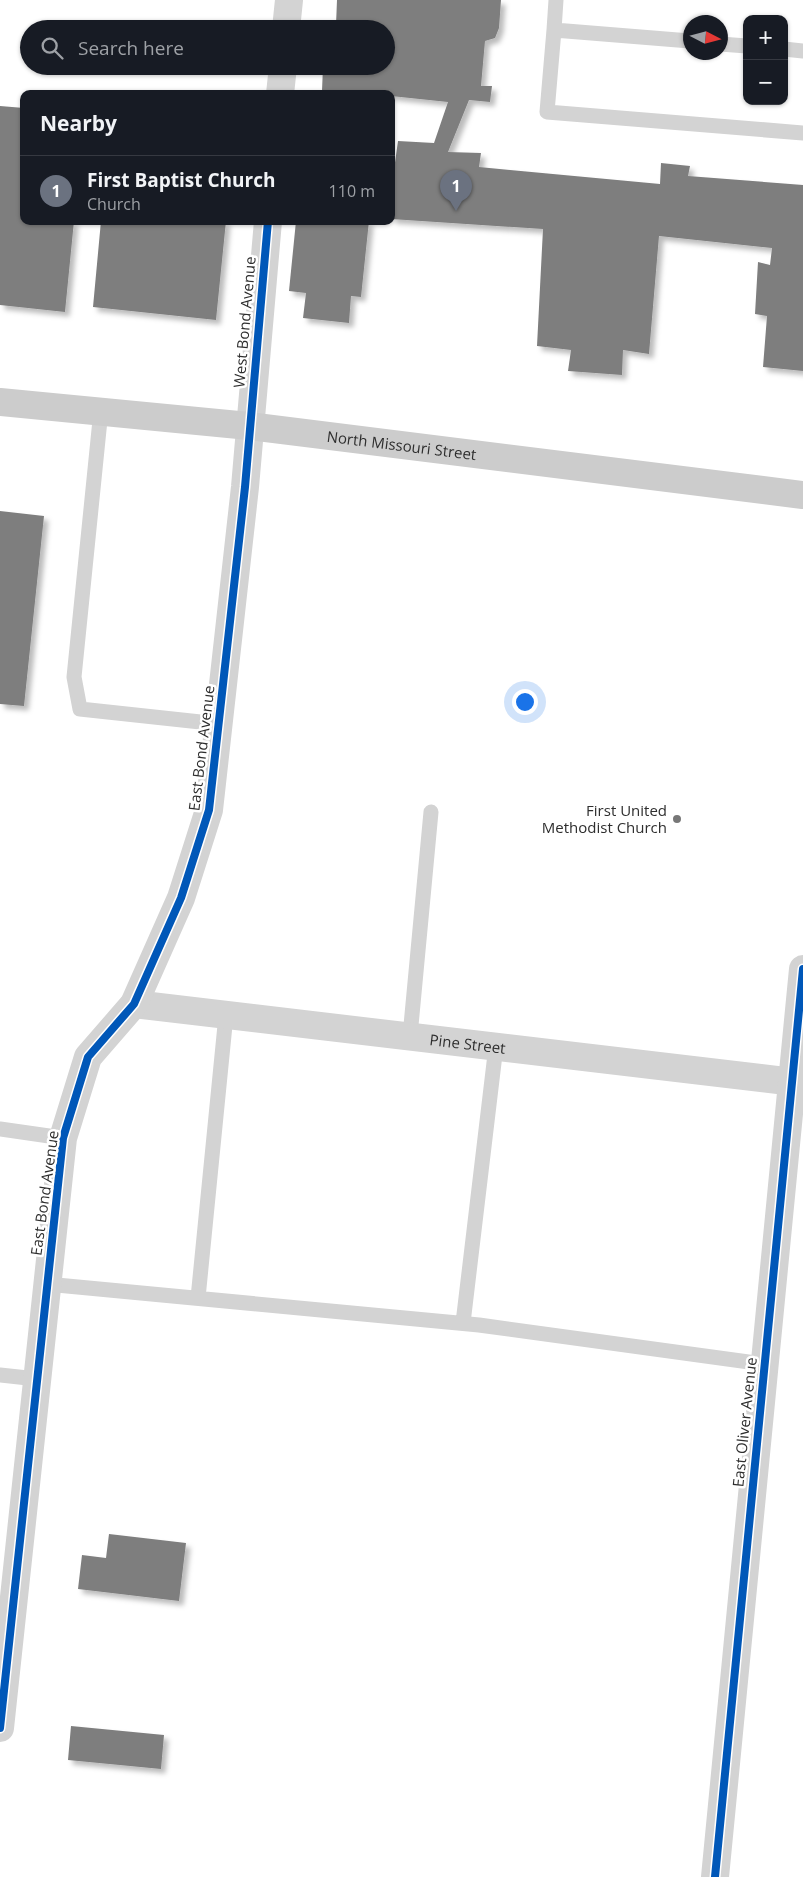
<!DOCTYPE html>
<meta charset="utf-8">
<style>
body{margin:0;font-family:"Open Sans",sans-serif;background:#242831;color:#f1f3f6}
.controls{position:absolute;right:15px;top:15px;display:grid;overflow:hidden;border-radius:10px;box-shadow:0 1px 4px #0004}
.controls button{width:45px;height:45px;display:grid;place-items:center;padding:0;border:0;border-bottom:1px solid #363941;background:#171b24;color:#f1f3f6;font:25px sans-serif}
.compass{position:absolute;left:683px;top:15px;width:45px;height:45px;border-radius:50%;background:#171b24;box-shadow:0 1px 4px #0004;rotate:96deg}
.you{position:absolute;left:524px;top:701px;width:18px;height:18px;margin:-12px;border:4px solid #fff;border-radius:50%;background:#1a73e8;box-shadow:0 0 0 8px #1a73e833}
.badge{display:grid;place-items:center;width:32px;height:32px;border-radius:50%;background:#ea580c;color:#fff;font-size:16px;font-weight:700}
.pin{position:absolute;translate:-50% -41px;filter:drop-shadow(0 1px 2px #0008)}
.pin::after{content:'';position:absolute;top:26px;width:18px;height:15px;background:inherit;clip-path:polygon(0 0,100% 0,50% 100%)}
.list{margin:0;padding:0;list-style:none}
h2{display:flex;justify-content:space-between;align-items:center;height:65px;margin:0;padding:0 20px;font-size:21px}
h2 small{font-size:16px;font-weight:400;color:#9ea1a6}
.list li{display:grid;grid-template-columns:32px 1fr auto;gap:15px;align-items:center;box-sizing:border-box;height:70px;padding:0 20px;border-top:1px solid #363941}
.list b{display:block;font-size:19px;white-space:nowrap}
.list p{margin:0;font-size:16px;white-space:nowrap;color:#9ea1a6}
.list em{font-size:16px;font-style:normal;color:#9ea1a6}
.icon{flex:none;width:28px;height:28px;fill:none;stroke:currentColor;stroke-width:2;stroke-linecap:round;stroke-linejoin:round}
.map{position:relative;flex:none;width:803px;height:1877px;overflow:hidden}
.search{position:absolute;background:#171b24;box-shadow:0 1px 4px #0004;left:20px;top:20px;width:375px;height:55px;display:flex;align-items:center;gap:12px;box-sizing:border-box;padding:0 18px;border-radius:28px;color:#9ea1a6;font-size:19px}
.panel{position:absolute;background:#171b24;box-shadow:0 1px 4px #0004;left:20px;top:90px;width:375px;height:135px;border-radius:10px}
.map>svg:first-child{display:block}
.building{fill:#7e7e7e;filter:url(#shadow)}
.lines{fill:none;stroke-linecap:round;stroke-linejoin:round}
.service{stroke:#d3d3d3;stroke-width:15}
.minor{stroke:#d3d3d3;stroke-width:28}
.secondary{stroke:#ccc;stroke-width:28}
.cycleway-casing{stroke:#fff;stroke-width:11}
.cycleway{stroke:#0057b8;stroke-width:8}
.poi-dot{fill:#777;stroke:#fff;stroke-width:2}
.labels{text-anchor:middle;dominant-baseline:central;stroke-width:5;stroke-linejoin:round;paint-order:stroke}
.street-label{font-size:15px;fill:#2e2e2e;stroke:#fff}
.poi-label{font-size:15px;fill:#2e2e2e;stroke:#fff;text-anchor:end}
</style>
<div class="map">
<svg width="803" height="1877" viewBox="0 0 803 1877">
<defs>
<filter id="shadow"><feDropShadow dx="4.5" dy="4.5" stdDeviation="2.5" flood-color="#0004"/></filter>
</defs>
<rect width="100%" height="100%" fill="#fff"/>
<path class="building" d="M 337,0 L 501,0 L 499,28 L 495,38 L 485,41 L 481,86 L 492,86 L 490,102 L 469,100 L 448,152 L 481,153 L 479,167 L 660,184 L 661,163 L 690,166 L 688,176 L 803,185 L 803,371 L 763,367 L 767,316 L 755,314 L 758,262 L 770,265 L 772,248 L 659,236 L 649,354 L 623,350 L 622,375 L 568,371 L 571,350 L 537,346 L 543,229 L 391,219 L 391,191 L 398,141 L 434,143 L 448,102 L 391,96 L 391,94 L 357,92 L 357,94 L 337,94 L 322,91 L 323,66 L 386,66 L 386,29 L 325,29 L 325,25 L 336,25 Z
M 0,106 L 24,108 L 24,221 L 74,221 L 65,312 L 0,305 Z
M 101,221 L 226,221 L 216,320 L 93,307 Z
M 296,221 L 369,221 L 361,297 L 351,296 L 349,323 L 303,318 L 306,293 L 289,291 Z
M 0,511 L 44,516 L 24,706 L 0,704 Z
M 109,1534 L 186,1543 L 179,1601 L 78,1589 L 82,1555 L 106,1558 Z
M 71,1726 L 164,1735 L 161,1769 L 68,1760 Z"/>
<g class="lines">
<path class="service" d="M 554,30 L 556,0
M 690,41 L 554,30 L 547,112 L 803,133
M 720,44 L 747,46
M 784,49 L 803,51
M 101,410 L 74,677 L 80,709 L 219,724
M 410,1036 L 431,812
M 0,1129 L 63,1138
M 46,1284 L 479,1325 L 764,1364
M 198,1298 L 226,1015
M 463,1323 L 496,1046
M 0,1375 L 37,1379"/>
<g class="minor">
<path d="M 286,29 L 289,0"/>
<path d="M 280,94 L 283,66"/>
<path id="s1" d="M 134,1004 L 803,1083"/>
<path d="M 0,1728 L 63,1138 L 88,1057 L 134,1004 L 181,898 L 209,810 L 245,487 L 268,221"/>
<path d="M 715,1877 L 803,969"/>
</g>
<path class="secondary" id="s2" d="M 0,402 L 249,426 L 803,495"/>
<g class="cycleway-casing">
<path id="cycleway" d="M 0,1728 L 63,1138 L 88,1057 L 134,1004 L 181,898 L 209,810 L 245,487 L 268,221
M 715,1877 L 803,969"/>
</g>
<use href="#cycleway" class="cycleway"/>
</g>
<circle class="poi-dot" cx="677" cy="819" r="5"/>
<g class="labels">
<g class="street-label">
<text transform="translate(244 322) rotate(-85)">West Bond Avenue</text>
<text stroke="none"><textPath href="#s2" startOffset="404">North Missouri Street</textPath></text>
<text transform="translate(201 748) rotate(-83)">East Bond Avenue</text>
<text stroke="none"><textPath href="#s1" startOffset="336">Pine Street</textPath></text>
<text transform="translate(44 1193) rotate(-82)">East Bond Avenue</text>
<text transform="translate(744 1422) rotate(-84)">East Oliver Avenue</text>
</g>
<g class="poi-label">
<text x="667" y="810">First United<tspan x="667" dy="17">Methodist Church</tspan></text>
</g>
</g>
</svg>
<div class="controls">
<button>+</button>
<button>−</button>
</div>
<svg class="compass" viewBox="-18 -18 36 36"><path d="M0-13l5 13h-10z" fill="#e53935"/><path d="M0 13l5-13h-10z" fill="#9ea1a6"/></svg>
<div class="you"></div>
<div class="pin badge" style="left:456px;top:211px;background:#6b7280">1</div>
<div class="search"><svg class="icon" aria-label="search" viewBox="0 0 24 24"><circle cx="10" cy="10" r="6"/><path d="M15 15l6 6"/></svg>Search here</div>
<section class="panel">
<h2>Nearby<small></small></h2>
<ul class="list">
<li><span class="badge" style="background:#6b7280">1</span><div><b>First Baptist Church</b><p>Church</p></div><em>110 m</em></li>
</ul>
</section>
</div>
